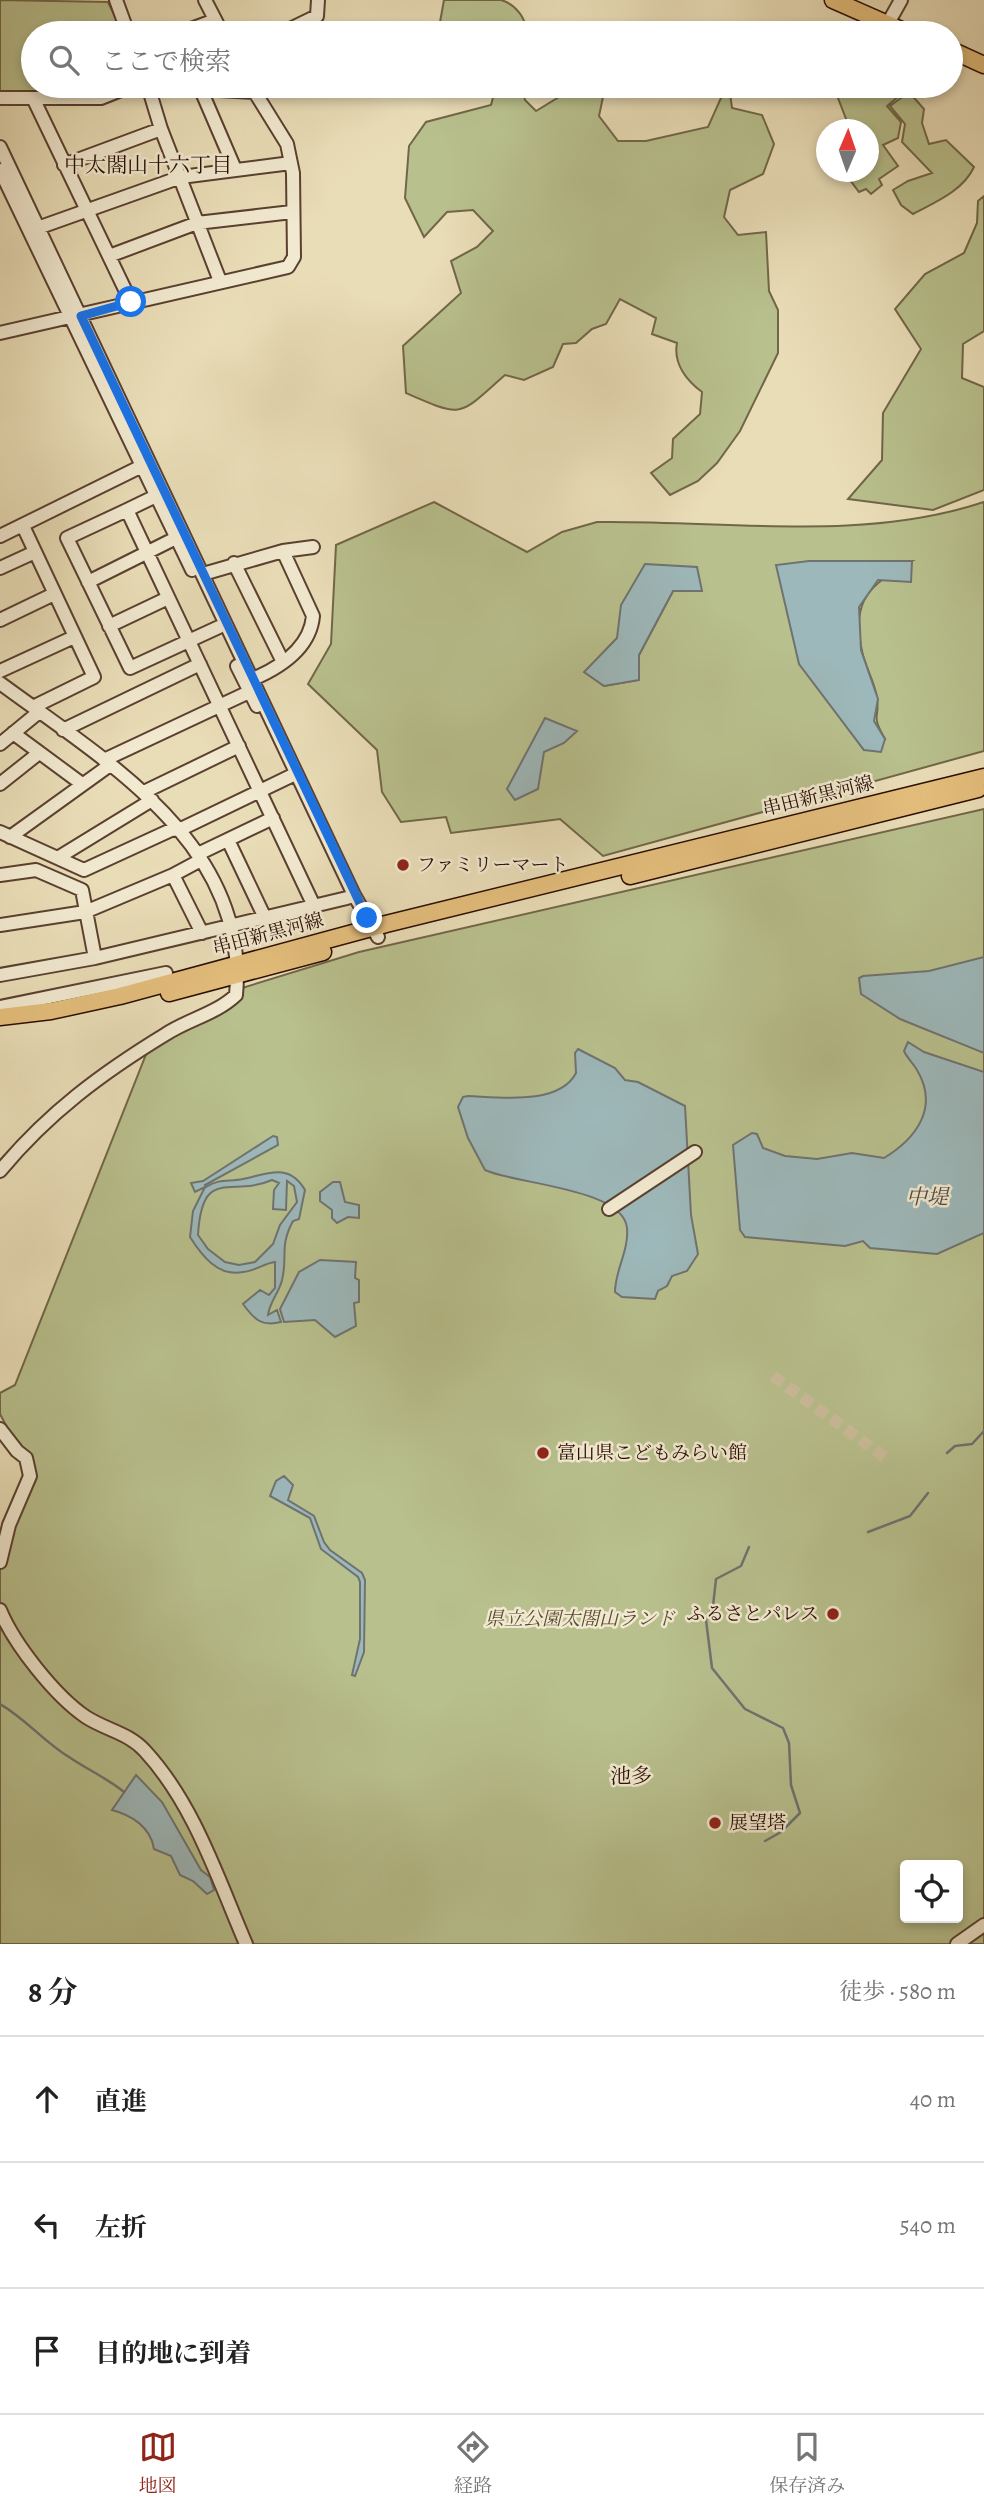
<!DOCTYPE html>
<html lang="ja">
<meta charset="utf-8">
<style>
body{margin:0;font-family:Alegreya,"Noto Serif JP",serif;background:#f6f6f6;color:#222}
.controls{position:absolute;right:21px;bottom:21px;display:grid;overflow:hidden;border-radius:7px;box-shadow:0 4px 10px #0003}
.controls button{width:63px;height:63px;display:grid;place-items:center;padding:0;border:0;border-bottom:2px solid #e0e0e0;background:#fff;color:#222;font:35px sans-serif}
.compass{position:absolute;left:816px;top:119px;width:63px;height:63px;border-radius:50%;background:#fff;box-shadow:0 4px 10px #0003;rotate:2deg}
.stop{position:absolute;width:21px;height:21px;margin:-16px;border:5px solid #1a73e8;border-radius:50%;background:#fff}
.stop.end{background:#1a73e8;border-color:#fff;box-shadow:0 2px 7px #0008}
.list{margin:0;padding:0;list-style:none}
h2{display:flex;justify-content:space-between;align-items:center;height:91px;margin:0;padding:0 28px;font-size:30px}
h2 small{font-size:23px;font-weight:400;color:#767676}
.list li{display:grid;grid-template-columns:46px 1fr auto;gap:21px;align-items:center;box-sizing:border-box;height:126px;padding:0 28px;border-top:2px solid #e0e0e0}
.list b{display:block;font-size:26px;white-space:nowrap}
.list em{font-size:23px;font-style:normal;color:#767676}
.icon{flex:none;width:38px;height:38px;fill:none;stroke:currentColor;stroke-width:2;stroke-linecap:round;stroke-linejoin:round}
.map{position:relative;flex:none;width:984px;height:1944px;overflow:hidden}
.search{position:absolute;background:#fff;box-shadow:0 4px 10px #0003;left:21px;right:21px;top:21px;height:77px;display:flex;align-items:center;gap:18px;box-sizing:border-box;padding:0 24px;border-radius:38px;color:#767676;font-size:26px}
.sheet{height:469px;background:#fff}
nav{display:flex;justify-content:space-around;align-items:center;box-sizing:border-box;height:98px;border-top:2px solid #e0e0e0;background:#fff;font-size:19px;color:#767676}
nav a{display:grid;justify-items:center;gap:4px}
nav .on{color:#8f2418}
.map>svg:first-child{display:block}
.green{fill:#b8c08d;stroke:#716648;stroke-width:2;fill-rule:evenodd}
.water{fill:#9db8ba;stroke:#6f7371;stroke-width:2;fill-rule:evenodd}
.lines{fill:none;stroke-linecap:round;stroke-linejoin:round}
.stream{stroke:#6f7371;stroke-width:2.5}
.minor-tunnel{stroke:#ccbe9c;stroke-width:12;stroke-dasharray:12 6;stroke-linecap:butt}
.minor-casing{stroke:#5a4030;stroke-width:16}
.major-casing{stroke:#2a0c03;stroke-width:19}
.minor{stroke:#f1e9d0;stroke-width:12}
.major{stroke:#e4be7c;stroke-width:16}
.route{stroke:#1a73e8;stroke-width:9}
.poi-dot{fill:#8f2418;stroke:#f1e9d0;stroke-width:2.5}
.labels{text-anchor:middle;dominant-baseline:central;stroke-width:5;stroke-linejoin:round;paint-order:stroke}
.street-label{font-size:19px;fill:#2a0c03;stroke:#f1e9d0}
.poi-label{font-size:19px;fill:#2a0c03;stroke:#f1e9d0;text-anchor:start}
.park-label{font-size:19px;font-style:italic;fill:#5c4b33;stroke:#f1e9d0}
.neighbourhood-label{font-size:21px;fill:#2a0c03;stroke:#f1e9d0}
.water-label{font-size:21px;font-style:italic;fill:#524843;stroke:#f1e9d0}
</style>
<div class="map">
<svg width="984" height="1944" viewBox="0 0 984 1944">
<rect width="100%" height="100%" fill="#e9ddb7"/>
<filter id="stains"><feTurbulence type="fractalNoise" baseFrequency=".00286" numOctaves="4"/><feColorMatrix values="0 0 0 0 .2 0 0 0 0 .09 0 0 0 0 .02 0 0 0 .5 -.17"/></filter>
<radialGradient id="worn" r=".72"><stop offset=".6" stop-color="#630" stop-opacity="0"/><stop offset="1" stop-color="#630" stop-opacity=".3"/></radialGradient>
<path class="green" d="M 0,0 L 108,2 L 123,33 L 33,33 L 33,86 L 119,86 L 98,95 L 0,93 Z
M 444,0 C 461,0 485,0 501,0 C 515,4 529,20 524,33 L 438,33 Z
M 496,86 L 521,86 L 525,100 L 536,111 L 577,86 L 599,86 L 603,97 L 599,116 L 618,141 L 646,141 L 708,127 L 721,98 L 717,86 L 729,86 L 732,108 L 762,115 L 774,144 L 763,174 L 730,190 L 724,217 L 738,235 L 766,232 L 769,291 L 778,310 L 778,353 L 740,431 L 717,463 L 698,481 L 670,495 L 651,473 L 672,458 L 673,439 L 700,414 L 702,392 C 687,381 673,364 677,343 L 652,334 L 656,318 L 620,299 L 606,324 L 592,329 L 576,343 L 563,344 L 553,367 L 524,380 L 505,375 C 458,416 465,419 406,393 L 403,346 L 461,293 L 451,261 L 477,247 L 493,231 L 473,210 L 447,212 L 424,237 L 405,198 L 409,146 L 426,122 L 491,105 Z
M 846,86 L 903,86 L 907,89 L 887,106 L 901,122 L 898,138 L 883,145 L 898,166 L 879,179 L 882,185 L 871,194 L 866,189 L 859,192 L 844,172 L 869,172 L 869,130 L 850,129 L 838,98 L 851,87 Z
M 909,92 L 924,109 L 922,123 L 929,144 L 946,140 L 974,167 C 963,191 935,202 913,214 L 901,205 L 893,190 L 908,181 L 932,173 L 902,142 L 905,124 L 890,106 Z
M 984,196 L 984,331 L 963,344 L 962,378 L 984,387 L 984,490 L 933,510 L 848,499 L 882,460 L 883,413 L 921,349 L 895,309 L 925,274 L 964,253 L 977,223 L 978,201 Z
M 434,502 L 527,552 L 562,532 L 597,522 C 725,520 860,543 984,502 L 984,751 L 603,856 L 560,819 L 451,833 L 446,817 L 401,822 L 382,792 L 377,750 L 308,684 L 331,644 L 336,545 ZM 809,561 L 912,561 C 870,585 851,598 862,651 C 865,667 875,682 877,698 C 880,720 870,713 885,739 L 864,750 L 841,719 ZM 697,567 L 673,591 L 639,655 L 639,680 L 604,686 L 585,672 L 617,638 Z
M 984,809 L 984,1944 L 0,1944 L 0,1539 L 12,1529 L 35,1480 L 0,1414 L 0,1393 L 15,1385 L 147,1052 L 177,1032 L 228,1010 L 241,998 L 242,988 L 359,952 ZM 905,1865 L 958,1865 L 958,1918 L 905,1918 Z"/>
<path class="water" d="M 809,561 L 912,561 L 911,582 L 878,580 L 859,607 L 861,650 L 878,699 L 874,721 L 885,739 L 881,752 L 864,750 L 799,664 L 776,565 Z
M 645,564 L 697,567 L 702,591 L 673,591 L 639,655 L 639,680 L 604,686 L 584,672 L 617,638 L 621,605 Z
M 545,718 L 577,731 L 564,743 L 544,752 L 538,789 L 515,800 L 507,789 Z
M 984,957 L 984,1053 L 900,1019 L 861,994 L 859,978 L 863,976 L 929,971 Z
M 908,1042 L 924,1052 L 984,1072 L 984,1233 L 937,1254 L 870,1248 L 863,1241 L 845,1246 L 745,1237 L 740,1230 L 733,1145 L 752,1133 L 757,1134 L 763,1148 L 785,1156 L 817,1159 L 852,1153 L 884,1158 C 917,1138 939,1107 917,1070 C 913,1063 907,1058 904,1051 Z
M 578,1049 L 615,1068 L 625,1080 L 638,1082 L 685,1106 L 691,1215 L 698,1254 L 687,1271 L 672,1276 L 667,1286 L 658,1291 L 655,1299 L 622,1297 L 615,1292 C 615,1270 629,1251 627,1228 C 623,1188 514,1184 485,1170 L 468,1138 L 458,1107 L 463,1097 L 468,1096 C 498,1097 559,1106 576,1073 L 575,1053 Z
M 273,1136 L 277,1137 L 278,1145 L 205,1185 L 206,1187 C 220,1178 229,1182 243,1179 C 267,1174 289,1162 305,1190 L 299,1219 L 293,1221 C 279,1247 288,1256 282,1280 C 279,1293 270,1301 268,1315 L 277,1310 L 281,1322 C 261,1327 254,1319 243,1304 L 260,1290 L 269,1295 L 275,1288 L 275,1262 C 265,1263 255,1271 243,1272 C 218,1277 202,1256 190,1237 L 193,1211 L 205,1187 L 195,1192 L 191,1183 L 203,1181 ZM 272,1180 L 279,1183 L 274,1190 L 273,1209 L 286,1210 L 287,1181 L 294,1186 L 297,1202 L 280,1225 L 273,1244 L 255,1262 L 239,1265 L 225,1262 L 208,1249 L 198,1235 C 202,1165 231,1198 272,1180 Z
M 333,1182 L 340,1182 L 345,1202 L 359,1205 L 359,1218 L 348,1217 L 337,1223 L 332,1218 L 332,1210 L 320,1201 L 320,1192 Z
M 320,1260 L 356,1262 L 355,1278 L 359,1280 L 359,1302 L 354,1303 L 356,1326 L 335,1337 L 315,1320 L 284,1322 L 280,1309 L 299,1272 Z
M 284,1476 L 293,1485 L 288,1500 L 314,1516 L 324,1542 L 330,1550 L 362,1573 L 365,1580 L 364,1652 L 355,1676 L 352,1675 L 360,1639 L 360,1582 L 358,1577 L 321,1549 L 310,1518 L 270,1496 L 276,1481 Z
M 136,1775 L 162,1802 L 201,1870 L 210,1877 L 214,1890 L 207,1894 L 193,1881 L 180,1875 L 171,1856 L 154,1849 C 151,1827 131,1815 112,1810 Z"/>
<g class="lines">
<path class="stream" d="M 947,1453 L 955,1446 L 972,1444 L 984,1431
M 868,1532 L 910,1516 L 928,1493
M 749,1547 L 741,1566 L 716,1579 L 713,1606 L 706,1620 L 712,1668 L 745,1709 L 783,1728 L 789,1743 L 791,1785 L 800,1813 L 781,1832 L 765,1841
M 0,1704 C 26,1719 44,1742 69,1757 C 88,1770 107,1778 124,1792"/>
<path class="minor-tunnel" d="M 773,1376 L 887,1459"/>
<g class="minor-casing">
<path id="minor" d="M 116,0 L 128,33
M 205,0 L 222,33
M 887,25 L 901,0
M 180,33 L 215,20
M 282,33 L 317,16 L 318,0
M 146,86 L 255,92
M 148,86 L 161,129 L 220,281
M 201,90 L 235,169
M 0,98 L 101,98 L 131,86
M 33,98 L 131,302
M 0,147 L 354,895 L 378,937
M 64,165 L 161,129
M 0,170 L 192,570
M 32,230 L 181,177 L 291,163
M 109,256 L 197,223 L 292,212
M 0,333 L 288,267 L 294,257 L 293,173 L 287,144 L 251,86
M 156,496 L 127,510 L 314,906
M 127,510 L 67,538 L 130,668 L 219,627
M 23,526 L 94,677 L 33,707
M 0,536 L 142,466
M 234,563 L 283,662
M 0,568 L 35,552
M 203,574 L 283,551 L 313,547
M 88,582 L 176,538
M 0,620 L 54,594
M 109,626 L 168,598
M 237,666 L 257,706
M 0,671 L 74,637
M 253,679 C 281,667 310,648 313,616 L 283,551
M 0,683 C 104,760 250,844 236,995 C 216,1014 189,1019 166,1034 C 102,1073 48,1113 0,1171
M 63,730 L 200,664
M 13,733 L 82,784
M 0,744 L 39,712
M 104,760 L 249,692
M 0,784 L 39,753
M 144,792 L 239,746
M 0,832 L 84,870 L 171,830 L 181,829 L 291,776
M 10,837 L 110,765
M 228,840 L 265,918
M 198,854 L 273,818
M 59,857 L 152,800
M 0,875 L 36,870 L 82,890 L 95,958 L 0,975
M 173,875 L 201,860
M 0,925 L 85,912 L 173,875 L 202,933
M 95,958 L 347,898
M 0,1007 L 166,973
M 609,1209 L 695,1152
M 0,1429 L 17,1451 L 26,1458 L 30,1476 L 9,1525 L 0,1562
M 0,1610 C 14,1644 55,1696 86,1717 C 106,1730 129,1733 145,1751 C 194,1804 218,1879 246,1944
M 957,1944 L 984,1925"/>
</g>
<g class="major-casing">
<path id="major" d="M 833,0 L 908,33
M 951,50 L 984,65
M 630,876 L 978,789
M 169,993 L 323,952
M 0,1017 L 51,1011 L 120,996 L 386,924 L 984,777"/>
</g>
<use href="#minor" class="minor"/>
<use href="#major" class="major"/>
</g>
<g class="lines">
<path class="route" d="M 131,302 L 81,316 L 367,918"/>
</g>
<g class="poi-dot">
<circle cx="403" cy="865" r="7"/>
<circle cx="543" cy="1453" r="7"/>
<circle cx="833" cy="1614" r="7"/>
<circle cx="715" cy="1823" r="7"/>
</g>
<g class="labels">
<g class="street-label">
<text transform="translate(818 796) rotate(-14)">串田新黒河線</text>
<text transform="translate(268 934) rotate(-15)">串田新黒河線</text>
</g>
<g class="poi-label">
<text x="417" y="865">ファミリーマート</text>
<text x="557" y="1453">富山県こどもみらい館</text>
<text x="819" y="1614" text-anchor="end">ふるさとパレス</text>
<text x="729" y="1823">展望塔</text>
</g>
<g class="park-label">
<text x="580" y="1619">県立公園太閤山ランド</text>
</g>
<g class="neighbourhood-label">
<text x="148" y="165">中太閤山十六丁目</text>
<text x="631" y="1776">池多</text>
</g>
<g class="water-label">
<text x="927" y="1197">中堤</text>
</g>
</g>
<rect width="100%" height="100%" filter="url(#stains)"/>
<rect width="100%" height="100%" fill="url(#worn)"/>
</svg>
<div class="controls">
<button><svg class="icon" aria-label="locate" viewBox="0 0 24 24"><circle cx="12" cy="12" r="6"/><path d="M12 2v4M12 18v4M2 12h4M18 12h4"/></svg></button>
</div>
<svg class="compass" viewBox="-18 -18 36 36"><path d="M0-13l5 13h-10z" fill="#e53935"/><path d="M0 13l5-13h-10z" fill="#767676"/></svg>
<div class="stop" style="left:131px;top:302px"></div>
<div class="stop end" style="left:367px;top:918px"></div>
<div class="search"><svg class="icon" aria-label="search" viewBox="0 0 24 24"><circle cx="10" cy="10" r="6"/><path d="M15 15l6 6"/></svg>ここで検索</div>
</div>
<section class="sheet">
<h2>8 分<small>徒歩 · 580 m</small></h2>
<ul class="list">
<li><svg class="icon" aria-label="ahead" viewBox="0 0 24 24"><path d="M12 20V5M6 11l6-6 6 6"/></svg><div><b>直進</b></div><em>40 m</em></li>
<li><svg class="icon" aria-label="left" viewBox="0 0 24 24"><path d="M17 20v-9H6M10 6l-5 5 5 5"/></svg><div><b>左折</b></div><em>540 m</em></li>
<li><svg class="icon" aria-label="arrive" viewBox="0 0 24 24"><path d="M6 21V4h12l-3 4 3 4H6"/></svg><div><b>目的地に到着</b></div></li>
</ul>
</section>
<nav>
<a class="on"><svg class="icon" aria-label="map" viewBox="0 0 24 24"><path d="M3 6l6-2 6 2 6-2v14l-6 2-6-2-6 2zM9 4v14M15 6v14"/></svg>地図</a>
<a><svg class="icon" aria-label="directions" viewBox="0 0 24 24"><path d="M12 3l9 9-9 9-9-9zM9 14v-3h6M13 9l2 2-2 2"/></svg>経路</a>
<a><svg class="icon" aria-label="saved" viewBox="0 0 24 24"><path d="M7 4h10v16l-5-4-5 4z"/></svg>保存済み</a>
</nav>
